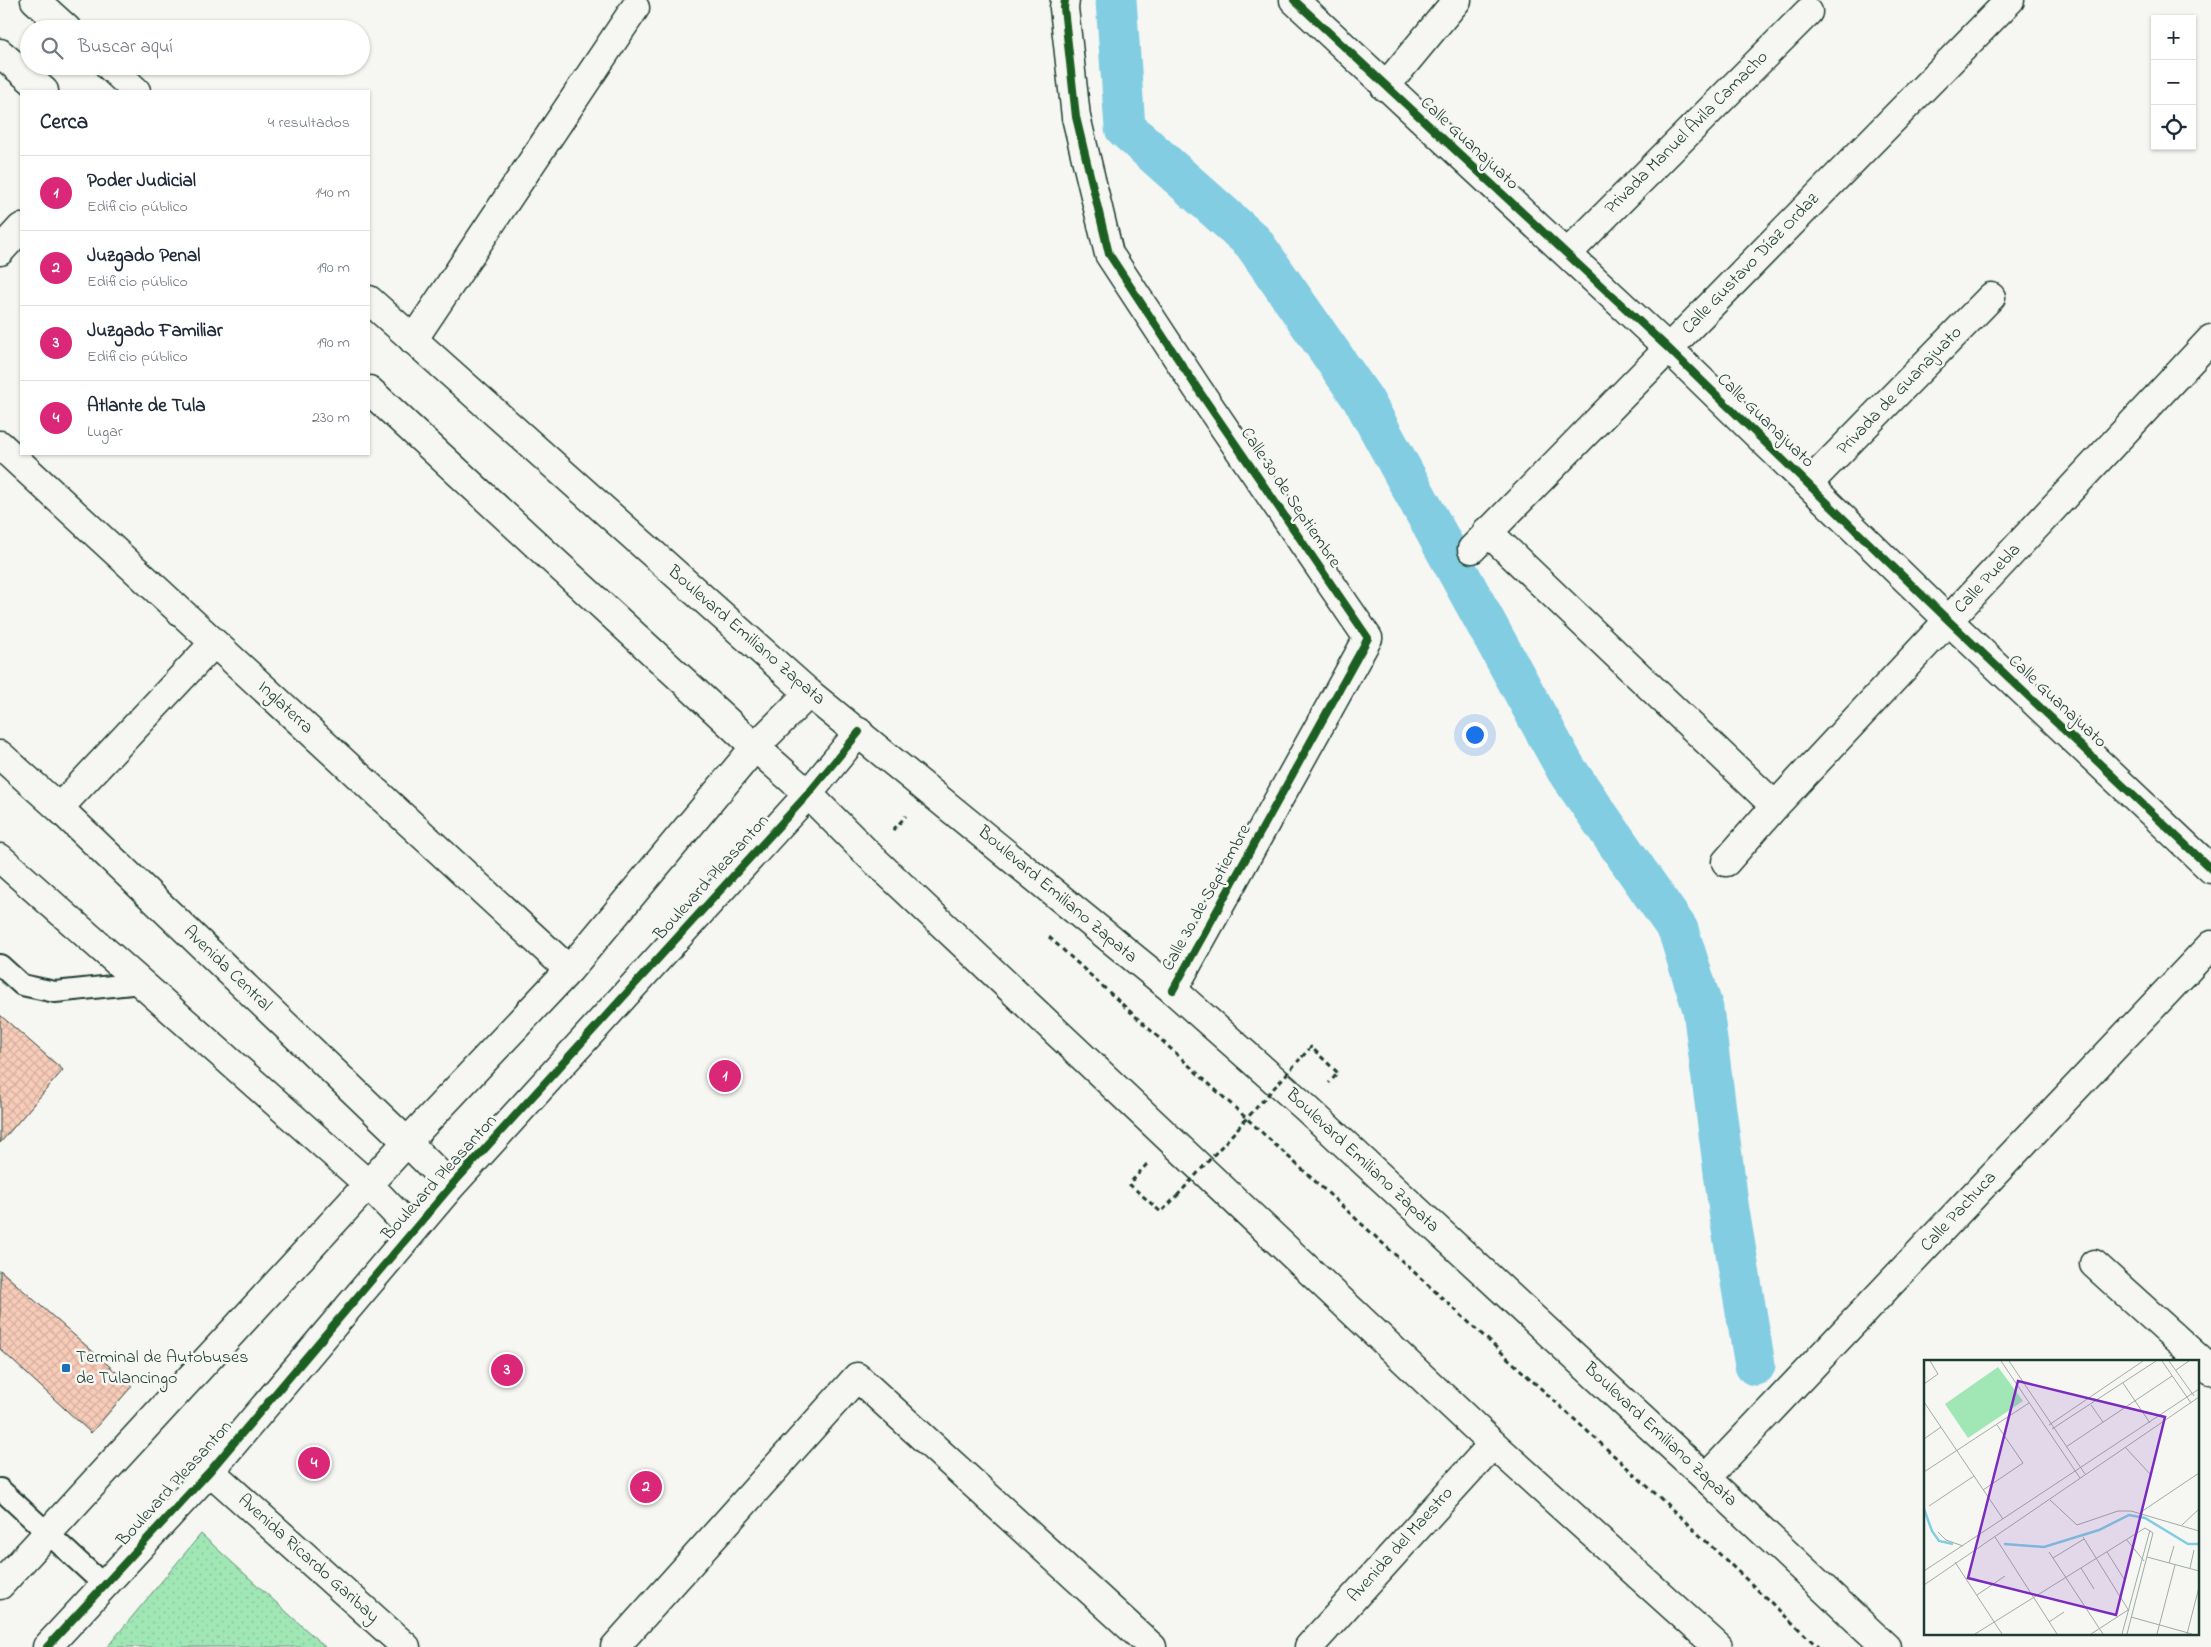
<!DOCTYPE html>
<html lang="es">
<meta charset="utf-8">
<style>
body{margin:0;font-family:"Indie Flower",sans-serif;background:#f6f6f7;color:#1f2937}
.controls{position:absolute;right:15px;top:15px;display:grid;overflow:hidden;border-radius:0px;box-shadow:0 1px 4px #0004}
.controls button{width:45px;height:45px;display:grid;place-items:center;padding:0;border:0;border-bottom:1px solid #e0e1e3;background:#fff;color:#1f2937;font:25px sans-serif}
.you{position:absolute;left:1474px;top:734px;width:18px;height:18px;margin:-12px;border:4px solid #fff;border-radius:50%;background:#1a73e8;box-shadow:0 0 0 8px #1a73e833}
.badge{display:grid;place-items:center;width:32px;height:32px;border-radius:50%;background:#db2777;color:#fff;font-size:16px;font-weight:700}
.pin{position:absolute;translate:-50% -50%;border:2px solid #fff;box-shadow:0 1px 5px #0006}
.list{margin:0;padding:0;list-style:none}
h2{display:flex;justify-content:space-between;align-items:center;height:65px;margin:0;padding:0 20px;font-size:21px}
h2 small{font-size:16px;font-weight:400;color:#747a83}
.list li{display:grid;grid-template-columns:32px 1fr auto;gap:15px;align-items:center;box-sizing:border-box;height:75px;padding:0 20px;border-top:1px solid #e0e1e3}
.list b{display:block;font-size:19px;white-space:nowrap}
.list p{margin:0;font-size:16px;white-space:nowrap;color:#747a83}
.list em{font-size:16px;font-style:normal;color:#747a83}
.icon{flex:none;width:28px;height:28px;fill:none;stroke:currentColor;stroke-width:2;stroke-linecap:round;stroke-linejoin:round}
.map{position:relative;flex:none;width:2211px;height:1647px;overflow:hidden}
.search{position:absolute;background:#fff;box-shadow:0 1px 4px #0004;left:20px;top:20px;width:350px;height:55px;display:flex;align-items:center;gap:12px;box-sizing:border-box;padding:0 18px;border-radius:28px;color:#747a83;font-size:19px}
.panel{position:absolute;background:#fff;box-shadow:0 1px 4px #0004;left:20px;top:90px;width:350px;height:365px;border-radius:0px}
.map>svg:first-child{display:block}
.grass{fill:url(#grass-dots);stroke:#609274}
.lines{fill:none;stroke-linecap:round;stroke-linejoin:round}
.canal{stroke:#82cde2;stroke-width:41}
.building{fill:url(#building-cross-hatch);stroke:#1f3d34}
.lane-casing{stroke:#1f3d34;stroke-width:24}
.street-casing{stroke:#1f3d34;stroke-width:31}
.primary-casing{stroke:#1f3d34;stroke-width:31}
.path{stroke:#1f3d34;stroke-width:3;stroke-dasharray:5 4;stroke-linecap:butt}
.lane{stroke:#f6f6f2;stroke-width:20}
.street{stroke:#f6f6f2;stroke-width:28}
.primary{stroke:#f6f6f2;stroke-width:28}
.path-bridge{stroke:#1f3d34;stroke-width:3;stroke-dasharray:5 4;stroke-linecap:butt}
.cycleway-casing{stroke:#f6f6f2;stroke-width:11}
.cycleway{stroke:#1b5e20;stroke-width:8}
.poi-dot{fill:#1f6fb2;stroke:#f6f6f2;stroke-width:2}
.labels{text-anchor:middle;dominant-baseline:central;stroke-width:5;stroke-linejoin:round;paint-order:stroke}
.street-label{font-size:18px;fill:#1f3d34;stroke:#f6f6f2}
.poi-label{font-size:18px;fill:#1f3d34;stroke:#f6f6f2;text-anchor:start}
.inset-river{fill:none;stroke:#82cde2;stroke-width:2.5}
.inset-road{fill:none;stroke:#a0aca6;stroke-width:1}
.view{fill:#7b2cbf;fill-opacity:0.15;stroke:#7b2cbf;stroke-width:2.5}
.inset-edge{fill:none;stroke:#1f3d34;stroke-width:2.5}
</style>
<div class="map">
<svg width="2211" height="1647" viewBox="0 0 2211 1647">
<defs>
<pattern id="grass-dots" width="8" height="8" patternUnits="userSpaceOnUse" patternTransform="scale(1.25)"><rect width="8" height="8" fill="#a0e7b5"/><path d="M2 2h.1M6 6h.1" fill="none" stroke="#89c79c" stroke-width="1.8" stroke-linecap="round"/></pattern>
<pattern id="building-cross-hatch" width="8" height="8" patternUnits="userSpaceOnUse" patternTransform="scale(1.25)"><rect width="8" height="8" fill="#f8ccb9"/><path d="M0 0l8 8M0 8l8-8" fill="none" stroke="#d4b0a0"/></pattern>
</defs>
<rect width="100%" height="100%" fill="#f6f6f2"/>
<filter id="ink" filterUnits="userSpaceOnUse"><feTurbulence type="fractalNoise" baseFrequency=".02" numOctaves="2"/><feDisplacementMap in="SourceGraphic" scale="10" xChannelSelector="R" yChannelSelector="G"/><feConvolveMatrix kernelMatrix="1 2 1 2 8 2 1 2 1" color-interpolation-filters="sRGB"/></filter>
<g filter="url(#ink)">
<path class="grass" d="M 201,1534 L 325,1647 L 107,1647 Z"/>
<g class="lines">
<path class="canal" d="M 1116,0 L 1125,128 L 1253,242 L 1364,401 L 1566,769 L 1678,930 L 1703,1009 L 1729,1211 L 1755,1365"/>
</g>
<path class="building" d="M 0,1015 L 63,1070 L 0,1143 Z
M 0,1270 L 132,1386 L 91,1433 L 0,1349 Z"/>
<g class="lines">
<g class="lane-casing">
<path id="lane" d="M 0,965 L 22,985 L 55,992 L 141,983
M 0,1489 L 104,1585"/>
</g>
<g class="street-casing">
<path id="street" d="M 1065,0 L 1064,8 L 1076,117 L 1109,254 L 1197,388 L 1368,638 L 1173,990
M 1294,0 L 1668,348 L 1949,621 L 2211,869
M 1385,87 L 1457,0
M 0,251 L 21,228
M 1567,254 L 1808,12
M 413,340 L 635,8
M 0,445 L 569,970
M 1808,484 L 1991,297
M 1487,531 L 1775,806
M 1472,549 L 2010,0
M 0,755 L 59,808 L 407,1142 L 451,1186
M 59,808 L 214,643
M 0,858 L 368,1184 L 412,1230
M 1726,862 L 1775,806 L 2211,339
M 2094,1264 L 2211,1370
M 210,1471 L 406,1647
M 1706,1478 L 2211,945
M 0,1585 L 407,1142 L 569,970 L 755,747 L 809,693
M 47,1647 L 210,1471 L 451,1186 L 808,794 L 859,732
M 615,1647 L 857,1377 L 1152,1647
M 1309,1647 L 1493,1444"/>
</g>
<g class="primary-casing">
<path id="primary" d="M 35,0 L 67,29
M 0,53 L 44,91
M 109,66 L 136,91
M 369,300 L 809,693 L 1173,990 L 1305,1107 L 1706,1478 L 1886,1647
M 369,390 L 755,747 L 808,794 L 870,856 L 1493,1444 L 1718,1647"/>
</g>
<path class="path" d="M 893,830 L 906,816
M 1049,937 L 1658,1496 L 1818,1647
M 1302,1057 L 1311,1047 L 1338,1073 L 1329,1083
M 1147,1164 L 1129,1184 L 1161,1212 L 1177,1196"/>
<use href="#lane" class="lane"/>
<use href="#street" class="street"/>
<use href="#primary" class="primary"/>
<path class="path-bridge" d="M 1177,1196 L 1300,1059"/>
<g class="cycleway-casing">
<path id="cycleway" d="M 1065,0 L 1064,8 L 1076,117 L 1109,254 L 1197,388 L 1368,638 L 1173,990
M 1294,0 L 1668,348 L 1949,621 L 2211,869
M 47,1647 L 210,1471 L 451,1186 L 808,794 L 859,732"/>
</g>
<use href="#cycleway" class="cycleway"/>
</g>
</g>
<rect class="poi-dot" x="61" y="1363" width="10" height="10" rx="2.5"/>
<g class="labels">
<g class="street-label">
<text transform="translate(1687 133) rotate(-45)">Privada Manuel Ávila Camacho</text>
<text transform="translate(1469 144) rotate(43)">Calle Guanajuato</text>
<text transform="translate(1751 264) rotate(-46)">Calle Gustavo Díaz Ordaz</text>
<text transform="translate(1900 391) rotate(-46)">Privada de Guanajuato</text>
<text transform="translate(1765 421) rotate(44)">Calle Guanajuato</text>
<text transform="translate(1290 498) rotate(56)">Calle 30 de Septiembre</text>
<text transform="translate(1988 579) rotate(-47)">Calle Puebla</text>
<text transform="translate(746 636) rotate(41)">Boulevard Emiliano Zapata</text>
<text transform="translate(2057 702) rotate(43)">Calle Guanajuato</text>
<text transform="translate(285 708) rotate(43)">Inglaterra</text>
<text transform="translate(712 878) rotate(-48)">Boulevard Pleasanton</text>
<text transform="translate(1057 895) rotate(40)">Boulevard Emiliano Zapata</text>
<text transform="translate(1207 898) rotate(-61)">Calle 30 de Septiembre</text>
<text transform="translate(227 969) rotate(44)">Avenida Central</text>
<text transform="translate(1362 1161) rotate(43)">Boulevard Emiliano Zapata</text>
<text transform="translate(440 1178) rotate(-48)">Boulevard Pleasanton</text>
<text transform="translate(1959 1212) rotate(-47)">Calle Pachuca</text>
<text transform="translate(1660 1435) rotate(43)">Boulevard Emiliano Zapata</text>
<text transform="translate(175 1484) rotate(-48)">Boulevard Pleasanton</text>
<text transform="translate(1401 1545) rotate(-48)">Avenida del Maestro</text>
<text transform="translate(308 1559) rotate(42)">Avenida Ricardo Garibay</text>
</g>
<g class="poi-label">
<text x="76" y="1358">Terminal de Autobuses<tspan x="76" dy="21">de Tulancingo</tspan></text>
</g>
</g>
<g transform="translate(1924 1360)">
<rect width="275" height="275" fill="#f6f6f2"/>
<path d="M 74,7 L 99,41 L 44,78 L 21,44 Z" fill="#a0e7b5"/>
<path class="inset-river" d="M 0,149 L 8,171 L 15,181 L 29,184M 80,184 L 120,187 L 175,170 L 205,155 L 221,158 L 264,184 L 275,184"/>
<path class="inset-road" d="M 77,1 L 156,118M 85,1 L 161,114M 238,1 L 267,43M 245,1 L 270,36M 252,10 L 265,1M 199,23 L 226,63M 0,24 L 14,14 L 6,1M 0,42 L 79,159M 167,45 L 179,62M 125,65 L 219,1M 128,69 L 232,1M 0,79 L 17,67M 142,87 L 248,16M 201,87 L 226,114M 0,112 L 105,43M 59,130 L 99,103 L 73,65M 126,140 L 153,165 L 194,151 L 207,151 L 275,171M 5,146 L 50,116M 217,152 L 275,113M 258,165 L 275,149M 14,172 L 22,180 L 39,186M 71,177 L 133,274M 159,177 L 205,251M 202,179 L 220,201M 125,192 L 179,274M 183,192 L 200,219M 223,197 L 275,211M 129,198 L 160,179M 31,202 L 78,274M 245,203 L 250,186M 157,208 L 170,229M 266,208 L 270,190M 0,211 L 275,29M 0,225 L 275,37M 53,235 L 81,216M 207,257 L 268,274M 125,262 L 140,252M 51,274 L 221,168 L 229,173 L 203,274M 167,274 L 204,250M 198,274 L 226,170M 233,274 L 251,205M 263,274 L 275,227"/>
<path class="view" d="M 94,21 L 241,57 L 192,255 L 44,218 Z"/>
<rect width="275" height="275" class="inset-edge"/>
</g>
</svg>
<div class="controls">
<button>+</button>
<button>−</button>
<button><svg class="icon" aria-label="locate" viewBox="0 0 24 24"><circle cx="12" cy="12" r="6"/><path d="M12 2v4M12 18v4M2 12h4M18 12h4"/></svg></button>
</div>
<div class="you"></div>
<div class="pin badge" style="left:725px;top:1076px">1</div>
<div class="pin badge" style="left:646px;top:1487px">2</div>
<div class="pin badge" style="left:507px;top:1370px">3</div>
<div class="pin badge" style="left:314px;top:1463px">4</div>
<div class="search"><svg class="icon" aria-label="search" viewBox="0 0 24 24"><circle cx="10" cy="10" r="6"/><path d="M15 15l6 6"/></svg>Buscar aquí</div>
<section class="panel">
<h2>Cerca<small>4 resultados</small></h2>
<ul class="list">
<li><span class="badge">1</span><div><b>Poder Judicial</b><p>Edificio público</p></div><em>140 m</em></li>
<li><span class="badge">2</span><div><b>Juzgado Penal</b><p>Edificio público</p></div><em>190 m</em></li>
<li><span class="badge">3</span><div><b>Juzgado Familiar</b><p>Edificio público</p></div><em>190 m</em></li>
<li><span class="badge">4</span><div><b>Atlante de Tula</b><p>Lugar</p></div><em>230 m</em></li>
</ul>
</section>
</div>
